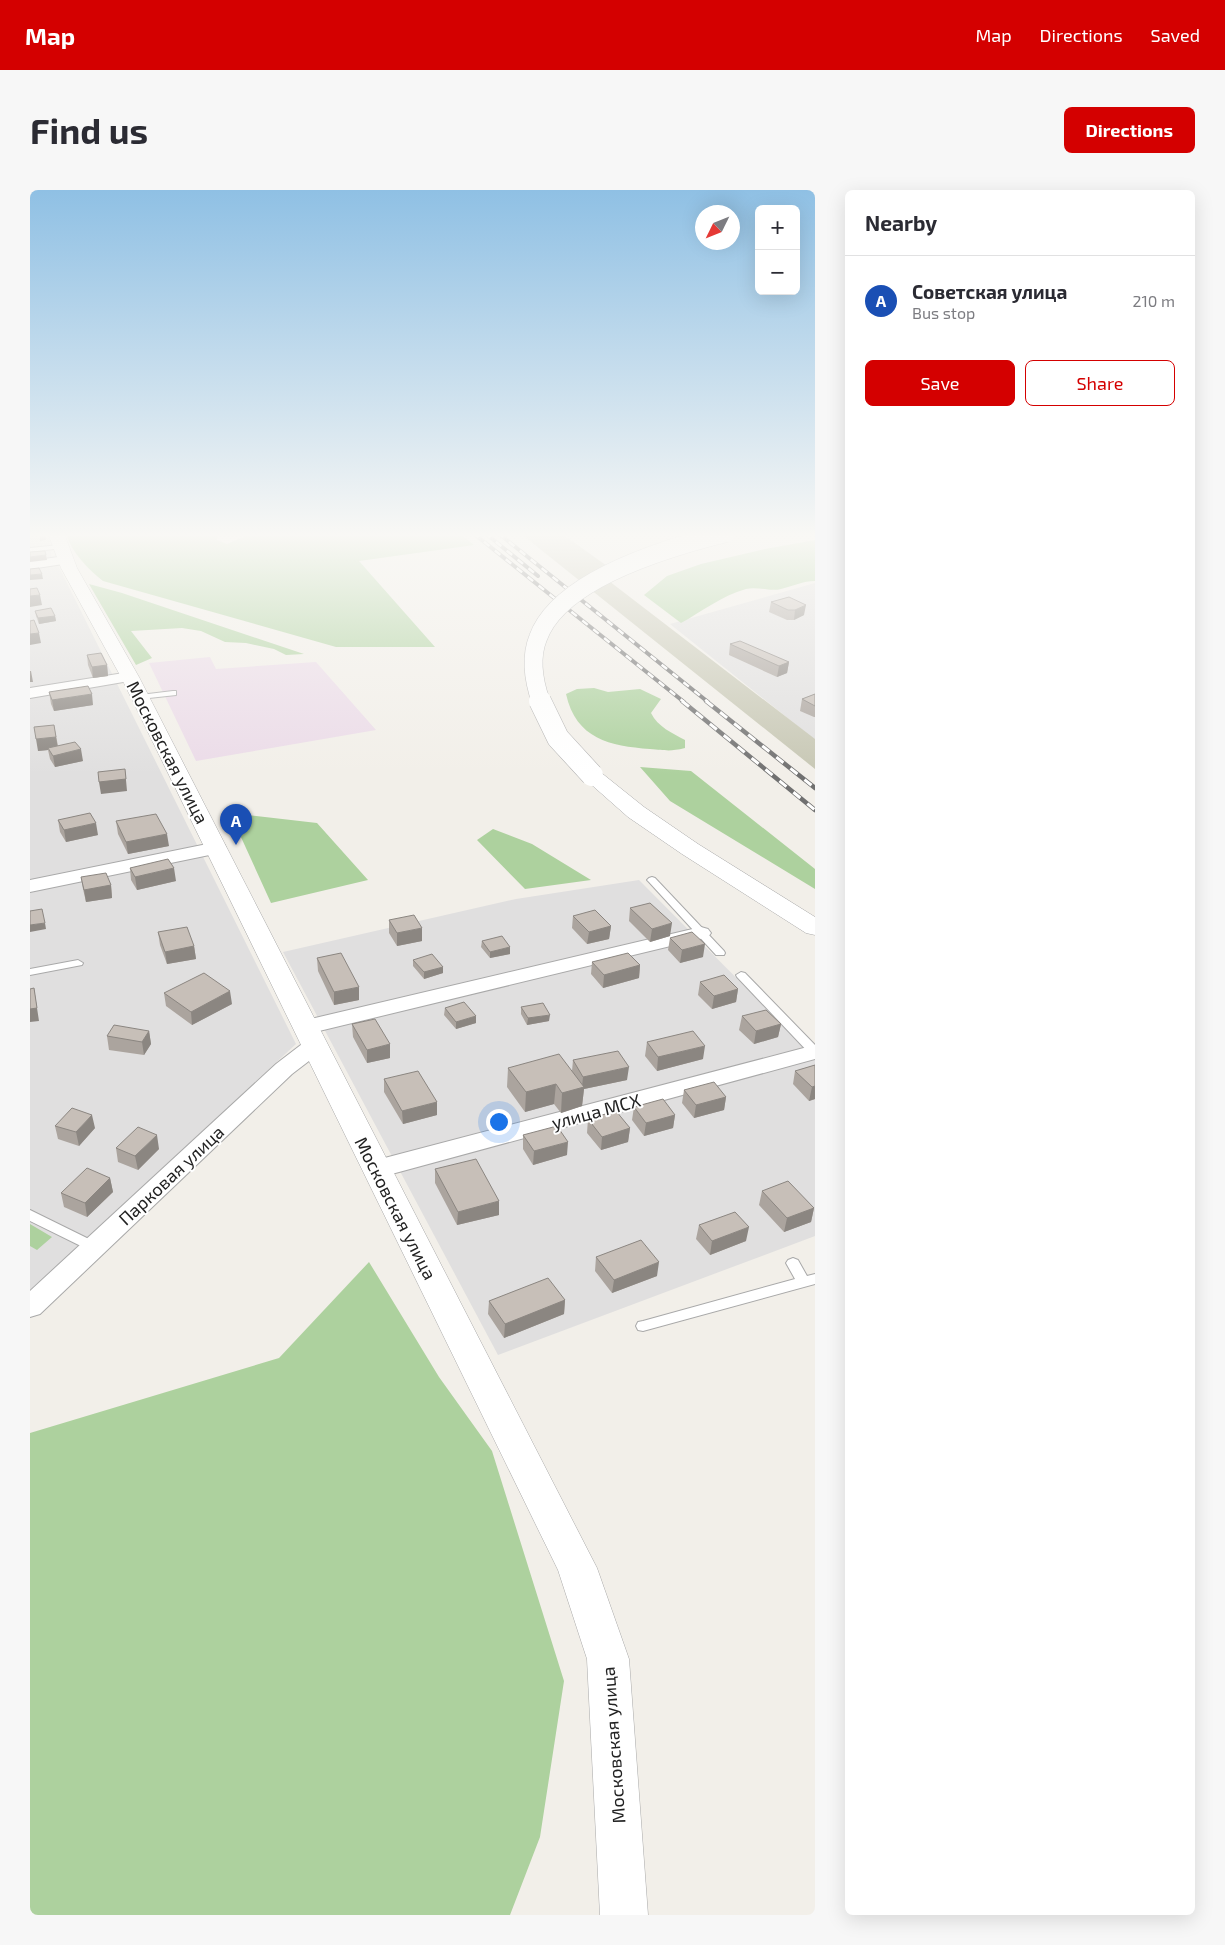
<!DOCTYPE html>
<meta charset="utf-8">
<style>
body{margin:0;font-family:"Exo 2",sans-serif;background:#f7f7f7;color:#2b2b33}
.controls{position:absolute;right:15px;top:15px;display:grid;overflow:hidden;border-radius:8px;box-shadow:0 5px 20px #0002}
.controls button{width:45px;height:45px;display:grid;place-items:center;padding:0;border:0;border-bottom:1px solid #e1e1e2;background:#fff;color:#2b2b33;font:25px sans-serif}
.compass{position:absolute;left:665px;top:15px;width:45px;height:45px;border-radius:50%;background:#fff;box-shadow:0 5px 20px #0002;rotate:227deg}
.you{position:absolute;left:468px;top:931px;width:18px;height:18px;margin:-12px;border:4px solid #fff;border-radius:50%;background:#1a73e8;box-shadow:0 0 0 8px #1a73e833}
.badge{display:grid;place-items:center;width:32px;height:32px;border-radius:50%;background:#d40000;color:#fff;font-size:16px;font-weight:700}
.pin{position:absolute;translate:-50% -41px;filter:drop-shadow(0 1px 2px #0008)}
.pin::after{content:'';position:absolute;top:26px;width:18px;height:15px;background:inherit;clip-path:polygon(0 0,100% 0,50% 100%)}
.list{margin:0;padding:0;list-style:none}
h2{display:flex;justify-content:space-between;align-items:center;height:65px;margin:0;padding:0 20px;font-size:21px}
h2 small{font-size:16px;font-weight:400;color:#7c7c81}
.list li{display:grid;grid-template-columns:32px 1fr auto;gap:15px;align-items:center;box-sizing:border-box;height:90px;padding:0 20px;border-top:1px solid #e1e1e2}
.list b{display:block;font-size:19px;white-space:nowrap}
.list p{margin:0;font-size:16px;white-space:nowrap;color:#7c7c81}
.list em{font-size:16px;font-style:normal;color:#7c7c81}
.actions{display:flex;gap:10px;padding:15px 20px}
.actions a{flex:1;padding:11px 0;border:1px solid #d40000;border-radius:8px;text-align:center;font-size:18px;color:#d40000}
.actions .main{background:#d40000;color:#fff}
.map{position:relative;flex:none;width:785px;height:1725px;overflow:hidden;border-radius:8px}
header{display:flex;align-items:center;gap:30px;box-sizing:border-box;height:70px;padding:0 25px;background:#d40000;color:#fff}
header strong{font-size:24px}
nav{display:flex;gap:28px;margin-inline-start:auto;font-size:18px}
.intro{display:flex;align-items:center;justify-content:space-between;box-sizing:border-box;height:120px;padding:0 30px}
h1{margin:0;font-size:35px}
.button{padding:12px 22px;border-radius:8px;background:#d40000;color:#fff;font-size:18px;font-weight:700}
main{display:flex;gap:30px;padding:0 30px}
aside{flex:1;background:#fff;border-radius:8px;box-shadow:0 5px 20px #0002}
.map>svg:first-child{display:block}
.residential{fill:#e0dfdf}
.industrial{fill:#ebdbe8}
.construction{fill:#c7c7b4}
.forest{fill:#add19e}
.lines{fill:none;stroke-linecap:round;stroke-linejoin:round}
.service-casing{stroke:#a9a9a9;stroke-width:2}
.minor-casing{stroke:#a9a9a9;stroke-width:2}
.tertiary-casing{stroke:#a9a9a9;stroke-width:1}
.service{fill:#fff;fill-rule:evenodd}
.minor{fill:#fff;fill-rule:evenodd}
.tertiary{fill:#fff;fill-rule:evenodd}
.rail-far1-casing{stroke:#707070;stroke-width:4}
.rail-casing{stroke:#707070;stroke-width:4.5}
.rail-far1{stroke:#fff;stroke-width:2.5;stroke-dasharray:7;stroke-linecap:butt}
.rail{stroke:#fff;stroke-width:3;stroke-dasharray:9;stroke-linecap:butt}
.tertiary-bridge-far1-casing{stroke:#a9a9a9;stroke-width:19;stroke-linecap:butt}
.tertiary-bridge-casing{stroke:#a9a9a9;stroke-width:23;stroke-linecap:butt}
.tertiary-bridge-far1{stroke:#fff;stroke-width:18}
.tertiary-bridge{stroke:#fff;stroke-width:22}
.wall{fill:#aba49e}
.shaded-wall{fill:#8b8681}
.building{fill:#c7bfb8;stroke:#8b8681}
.labels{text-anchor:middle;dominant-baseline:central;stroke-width:4;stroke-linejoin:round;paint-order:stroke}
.street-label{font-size:18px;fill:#222;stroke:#fff}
</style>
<header>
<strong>Map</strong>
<nav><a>Map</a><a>Directions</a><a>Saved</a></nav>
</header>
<div class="intro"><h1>Find us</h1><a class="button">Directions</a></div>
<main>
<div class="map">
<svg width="785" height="1725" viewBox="0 0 785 1725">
<rect width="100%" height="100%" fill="#f2efe9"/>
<path class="residential" d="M 0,343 L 18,343 L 22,370 L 0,373 Z
M 28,375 L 266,854 L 0,1101 L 0,379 Z
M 785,393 L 785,550 L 640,434 Z
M 609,690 L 785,867 L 785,1046 L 468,1165 L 253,762 L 486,709 Z"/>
<path class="industrial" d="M 180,467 L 186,479 L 286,472 L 346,540 L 166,571 L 119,473 Z"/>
<path class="construction" d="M 490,343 L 531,343 L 577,376 L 566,381 L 785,549 L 785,579 Z"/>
<path class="forest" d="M 36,343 L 188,343 L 187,350 L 197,354 L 222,343 L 429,343 L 444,355 L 329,371 L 405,457 L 306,457 L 73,391 C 59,380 41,362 36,343 Z
M 785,350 L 785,391 C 773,391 763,396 751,399 C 740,402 727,396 716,399 C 691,406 673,421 651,433 L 614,405 L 637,386 L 671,374 L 735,359 Z
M 59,394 L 92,403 L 274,464 L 256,465 L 244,459 L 216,453 L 195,452 L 171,441 L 152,438 L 101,441 L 122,468 L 106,475 Z
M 564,498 L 578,502 L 610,499 L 631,509 L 621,523 C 628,537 642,543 655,550 L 655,558 C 639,562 635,560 620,559 C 580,556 546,549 536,504 L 547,499 Z
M 610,577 L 661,581 L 785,679 L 785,699 L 640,611 Z
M 200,623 L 287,633 L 338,690 L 241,713 Z
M 463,639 L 502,654 L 561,690 L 495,699 L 447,650 Z
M 0,1034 L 22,1047 L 7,1060 L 0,1056 Z
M 339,1072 L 409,1187 L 462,1261 L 534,1491 L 510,1647 L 480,1725 L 0,1725 L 0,1243 L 249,1168 Z"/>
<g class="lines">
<g class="service-casing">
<path id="service" d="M 30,355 L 33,357 L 32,358 L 0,362 L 0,358 Z
M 143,501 L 146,501 L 146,505 L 110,509 L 106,507 L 110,505 Z
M 622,687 L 625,688 L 694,761 L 695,763 L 694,765 L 686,765 L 619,692 L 617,690 L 619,688 Z
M 48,770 L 53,773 L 52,775 L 0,785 L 0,779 Z
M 711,782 L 715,783 L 785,855 L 785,866 L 781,865 L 707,787 L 706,785 Z
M 0,1020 L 69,1054 L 71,1057 L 69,1060 L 59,1060 L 0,1031 Z
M 763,1068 L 768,1070 L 777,1086 L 785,1084 L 785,1094 L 613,1141 L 608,1140 L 606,1136 L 608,1132 L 613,1131 L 765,1089 L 756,1073 L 758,1070 Z"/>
</g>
<g class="minor-casing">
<path id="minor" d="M 35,366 L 42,370 L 40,373 L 0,379 L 0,371 Z
M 100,482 L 105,484 L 108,487 L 105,490 L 0,508 L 0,498 Z
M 187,652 L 194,654 L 196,658 L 194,662 L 0,702 L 0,690 Z
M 671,737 L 678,739 L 681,743 L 678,747 L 285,842 L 266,840 L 263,835 L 266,830 L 285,828 Z
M 284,849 L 292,851 L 295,856 L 292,861 L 262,884 L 10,1124 L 0,1127 L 0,1101 L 246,874 L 276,851 Z
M 785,855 L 785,869 L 347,988 L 338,985 L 335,979 L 338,973 L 347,970 Z"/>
</g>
<g class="tertiary-casing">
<path id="tertiary" d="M 18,343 L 34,343 L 47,378 L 109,487 L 567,1378 L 599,1469 L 618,1725 L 570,1725 L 557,1469 L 528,1380 L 91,487 L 31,378 Z
M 562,579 L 569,581 L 614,617 L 668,654 L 785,727 L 785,745 L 776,743 L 652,664 L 598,627 L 555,589 L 551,585 L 555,581 Z"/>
</g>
<use href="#service" class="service"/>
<use href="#minor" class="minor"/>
<use href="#tertiary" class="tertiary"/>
<g class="rail-far1-casing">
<path id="rail-far1" d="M 443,343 L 654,512
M 455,343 L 508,386
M 468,343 L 678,512"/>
</g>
<g class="rail-casing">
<path id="rail" d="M 652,511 L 785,620
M 676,511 L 785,598"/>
</g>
<use href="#rail-far1" class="rail-far1"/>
<use href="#rail" class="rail"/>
<g class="tertiary-bridge-far1-casing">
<path id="tertiary-bridge-far1" d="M 511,512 C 504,492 500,468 508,448 C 529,389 640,357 696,343"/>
</g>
<g class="tertiary-bridge-casing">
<path id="tertiary-bridge" d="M 510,511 L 528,548 L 562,585"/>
</g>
<use href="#tertiary-bridge-far1" class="tertiary-bridge-far1"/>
<use href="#tertiary-bridge" class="tertiary-bridge"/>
</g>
<path class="wall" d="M 759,407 L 774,425 L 764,430 L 757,430 L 739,422 L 741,412 Z
M 5,421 L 25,426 L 26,431 L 9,434 L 6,426 Z
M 700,454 L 759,472 L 757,483 L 747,487 L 699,465 Z
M 57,465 L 77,475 L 78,486 L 63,488 L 58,475 Z
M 19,502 L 63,515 L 24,521 L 21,514 Z
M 785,504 L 785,527 L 784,527 L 770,521 L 772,509 Z
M 24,535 L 28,556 L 53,571 L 25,577 L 20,569 L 18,560 L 8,561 Z
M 28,630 L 68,645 L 36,652 L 30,642 Z
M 86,631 L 139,656 L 98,664 L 88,644 Z
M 100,678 L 146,691 L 107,700 L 101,690 Z
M 51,687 L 81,695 L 82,708 L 56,712 L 53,699 Z
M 600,718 L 640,746 L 620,752 L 599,731 Z
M 543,726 L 581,736 L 579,749 L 557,754 L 542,738 Z
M 359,730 L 392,751 L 367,756 L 359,743 Z
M 128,742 L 164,756 L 166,769 L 137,774 L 130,755 Z
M 640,748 L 673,767 L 650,773 L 638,760 Z
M 452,751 L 480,764 L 460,768 L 451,757 Z
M 287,768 L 329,810 L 304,815 L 288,781 Z
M 383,770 L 413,783 L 394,789 L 383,776 Z
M 562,772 L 610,775 L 609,788 L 573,798 L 561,784 Z
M 670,792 L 708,799 L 706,812 L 682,819 L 668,805 Z
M 134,803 L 202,814 L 162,835 L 136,816 Z
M 491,817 L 519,831 L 497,835 L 491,824 Z
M 415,818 L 446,833 L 426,839 L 414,825 Z
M 712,826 L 751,834 L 748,847 L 724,854 L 709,840 Z
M 322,834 L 360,868 L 337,873 L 323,847 Z
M 119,841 L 121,854 L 114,865 L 79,860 L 77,846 Z
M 617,852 L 673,869 L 627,881 L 615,866 Z
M 543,870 L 597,890 L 554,899 L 552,916 L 531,923 L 524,914 L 495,922 L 477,897 L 478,878 L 542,881 Z
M 785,875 L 785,909 L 779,911 L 763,894 L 765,881 Z
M 354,889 L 407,925 L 373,934 L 354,902 Z
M 654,900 L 696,907 L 694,920 L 664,928 L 652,913 Z
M 604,917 L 645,925 L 643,938 L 614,946 L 602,930 Z
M 558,929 L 600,938 L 598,952 L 571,960 L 557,943 Z
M 25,936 L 65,938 L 49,956 L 28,949 Z
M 493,945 L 537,965 L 503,975 L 493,959 Z
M 86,958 L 129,959 L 108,980 L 88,972 Z
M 405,979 L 469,1025 L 427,1035 L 405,993 Z
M 80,988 L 83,1002 L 57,1027 L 34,1017 L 31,1003 Z
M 732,1001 L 784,1018 L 781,1032 L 754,1042 L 729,1015 Z
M 669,1035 L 716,1051 L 680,1065 L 666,1049 Z
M 566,1067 L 627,1086 L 582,1103 L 565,1081 Z
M 535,1110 L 534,1124 L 474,1148 L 458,1124 L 459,1111 Z"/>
<path class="shaded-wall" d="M 15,345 L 16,350 L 10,351 L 10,346 Z
M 16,365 L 17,370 L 0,372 L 0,367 Z
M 12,384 L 13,389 L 0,390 L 0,385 Z
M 10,405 L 12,415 L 0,417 L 0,406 Z
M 776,415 L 774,425 L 764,430 L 765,420 Z
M 25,426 L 26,431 L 9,434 L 8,428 Z
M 9,443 L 11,453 L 0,455 L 0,444 Z
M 759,472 L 757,483 L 747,487 L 749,476 Z
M 77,475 L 78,486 L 63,488 L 62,477 Z
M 0,481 L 1,481 L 3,492 L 0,492 Z
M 62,504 L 63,515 L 24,521 L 22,510 Z
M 26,547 L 28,559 L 18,558 L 18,560 L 8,561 L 6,549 Z
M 51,559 L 53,571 L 25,577 L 23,566 Z
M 95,579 L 97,601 L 71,604 L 69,592 Z
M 66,633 L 68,645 L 36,652 L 34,640 Z
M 137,644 L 139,656 L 98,664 L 96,652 Z
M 144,678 L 146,691 L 107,700 L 105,687 Z
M 81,695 L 82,708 L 56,712 L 54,700 Z
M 15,733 L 16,739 L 0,742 L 0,735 Z
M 642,733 L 640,746 L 620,752 L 622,739 Z
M 581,736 L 579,749 L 557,754 L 559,742 Z
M 392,738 L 392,751 L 367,756 L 367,743 Z
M 675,754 L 673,767 L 650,773 L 652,760 Z
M 164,756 L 166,769 L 137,774 L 135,762 Z
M 480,757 L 480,764 L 460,768 L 460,762 Z
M 610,775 L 609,788 L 573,798 L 574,785 Z
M 413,777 L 413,783 L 394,789 L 394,782 Z
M 329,797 L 329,810 L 304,815 L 304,802 Z
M 4,798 L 9,831 L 0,832 L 0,819 Z
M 708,799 L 706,812 L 682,819 L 684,806 Z
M 200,801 L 202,814 L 162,835 L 161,822 Z
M 520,825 L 519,831 L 497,835 L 498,828 Z
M 446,826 L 446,833 L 426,839 L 426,832 Z
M 751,834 L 748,847 L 724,854 L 726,841 Z
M 119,841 L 121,854 L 114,865 L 112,852 Z
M 360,854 L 360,868 L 337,873 L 337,860 Z
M 675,856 L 673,869 L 627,881 L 628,867 Z
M 599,877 L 597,890 L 554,899 L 552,916 L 531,923 L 532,903 L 552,897 L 553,887 Z
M 526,894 L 524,914 L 495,922 L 496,902 Z
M 785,896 L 785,909 L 779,911 L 782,897 Z
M 696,907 L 694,920 L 664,928 L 666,915 Z
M 407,912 L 407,925 L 373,934 L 372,921 Z
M 62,925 L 65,938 L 49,956 L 46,942 Z
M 645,925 L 643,938 L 614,946 L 616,933 Z
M 600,938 L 598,952 L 571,960 L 572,947 Z
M 127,945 L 129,959 L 108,980 L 105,966 Z
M 538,952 L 537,965 L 503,975 L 504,961 Z
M 80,988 L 83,1002 L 57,1027 L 55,1013 Z
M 469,1011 L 469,1025 L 427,1035 L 428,1022 Z
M 784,1018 L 781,1032 L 754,1042 L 757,1028 Z
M 719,1037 L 716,1051 L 680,1065 L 682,1051 Z
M 629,1072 L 627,1086 L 582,1103 L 584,1090 Z
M 535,1110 L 534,1124 L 474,1148 L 475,1134 Z"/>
<path class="building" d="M 9,343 L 15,343 L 15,345 L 10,346 Z
M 15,361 L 16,365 L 0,367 L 0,362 Z
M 9,378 L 12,384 L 0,385 L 0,379 Z
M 7,398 L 10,405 L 0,406 L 0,399 Z
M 759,407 L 776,415 L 765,420 L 758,420 L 741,412 Z
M 21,418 L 25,426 L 8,428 L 5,421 Z
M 4,430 L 9,443 L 0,444 L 0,431 Z
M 710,451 L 759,472 L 749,476 L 700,454 Z
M 71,463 L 77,475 L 62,477 L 57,465 Z
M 58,496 L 62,504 L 22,510 L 19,502 Z
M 785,504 L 785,516 L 772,509 Z
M 24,535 L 26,547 L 6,549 L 4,537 Z
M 45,552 L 51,559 L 23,566 L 18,558 Z
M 95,579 L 96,589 L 69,592 L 68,582 Z
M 60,623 L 66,633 L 34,640 L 28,630 Z
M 126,624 L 137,644 L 96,652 L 86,631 Z
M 138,669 L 144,678 L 105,687 L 100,678 Z
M 76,683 L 81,695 L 54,700 L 51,687 Z
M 620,713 L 642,733 L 622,739 L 600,718 Z
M 12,719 L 15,733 L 0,735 L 0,721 Z
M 565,720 L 581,736 L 559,742 L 543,726 Z
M 384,725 L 392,738 L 367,743 L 359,730 Z
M 157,737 L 164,756 L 135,762 L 128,742 Z
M 662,742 L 675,754 L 652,760 L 640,748 Z
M 472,746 L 480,757 L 460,762 L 452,751 Z
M 311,763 L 329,797 L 304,802 L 287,768 Z
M 598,763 L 610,775 L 574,785 L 562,772 Z
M 402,764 L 413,777 L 394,782 L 383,770 Z
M 174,783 L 200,801 L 161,822 L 134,803 Z
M 694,785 L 708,799 L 684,806 L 670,792 Z
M 4,798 L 7,818 L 0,819 L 0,799 Z
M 434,812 L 446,826 L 426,832 L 415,818 Z
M 513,813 L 520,825 L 498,828 L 491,817 Z
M 736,820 L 751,834 L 726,841 L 712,826 Z
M 345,829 L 360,854 L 337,860 L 322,834 Z
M 84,835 L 119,841 L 112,852 L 77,846 Z
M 663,841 L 675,856 L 628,867 L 617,852 Z
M 588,861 L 599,877 L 553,887 L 543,870 Z
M 529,864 L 554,897 L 532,903 L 526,894 L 496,902 L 478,878 Z
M 785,875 L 785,896 L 782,897 L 765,881 Z
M 388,881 L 407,912 L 372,921 L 354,889 Z
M 684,892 L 696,907 L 666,915 L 654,900 Z
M 633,909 L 645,925 L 616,933 L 604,917 Z
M 42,918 L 62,925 L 46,942 L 25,936 Z
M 586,921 L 600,938 L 572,947 L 558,929 Z
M 527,936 L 538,952 L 504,961 L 493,945 Z
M 108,937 L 127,945 L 105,966 L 86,958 Z
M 446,969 L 469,1011 L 428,1022 L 405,979 Z
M 57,978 L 80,988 L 55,1013 L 31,1003 Z
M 758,991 L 784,1018 L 757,1028 L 732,1001 Z
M 705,1022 L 719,1037 L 682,1051 L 669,1035 Z
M 611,1050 L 629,1072 L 584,1090 L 566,1067 Z
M 518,1088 L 535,1110 L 475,1134 L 459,1111 Z"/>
<linearGradient id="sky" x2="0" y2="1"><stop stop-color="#8fc0e4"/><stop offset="0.59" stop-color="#f9f8f5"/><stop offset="1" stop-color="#f9f8f5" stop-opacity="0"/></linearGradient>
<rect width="785" height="585" fill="url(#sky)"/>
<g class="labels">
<g class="street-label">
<text transform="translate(138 562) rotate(63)">Московская улица</text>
<text transform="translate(566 921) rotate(-15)">улица МСХ</text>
<text transform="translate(141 985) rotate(-43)">Парковая улица</text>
<text transform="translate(366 1018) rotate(63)">Московская улица</text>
<text transform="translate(583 1555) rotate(-94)">Московская улица</text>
</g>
</g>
</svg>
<div class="controls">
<button>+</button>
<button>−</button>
</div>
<svg class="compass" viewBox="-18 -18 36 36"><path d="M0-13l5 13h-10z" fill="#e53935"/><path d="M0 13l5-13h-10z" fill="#7c7c81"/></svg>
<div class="you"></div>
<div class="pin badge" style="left:206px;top:655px;background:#1a4fb4">A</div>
</div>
<aside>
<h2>Nearby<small></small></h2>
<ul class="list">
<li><span class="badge" style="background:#1a4fb4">A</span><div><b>Советская улица</b><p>Bus stop</p></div><em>210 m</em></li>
</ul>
<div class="actions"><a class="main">Save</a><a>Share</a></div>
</aside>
</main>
